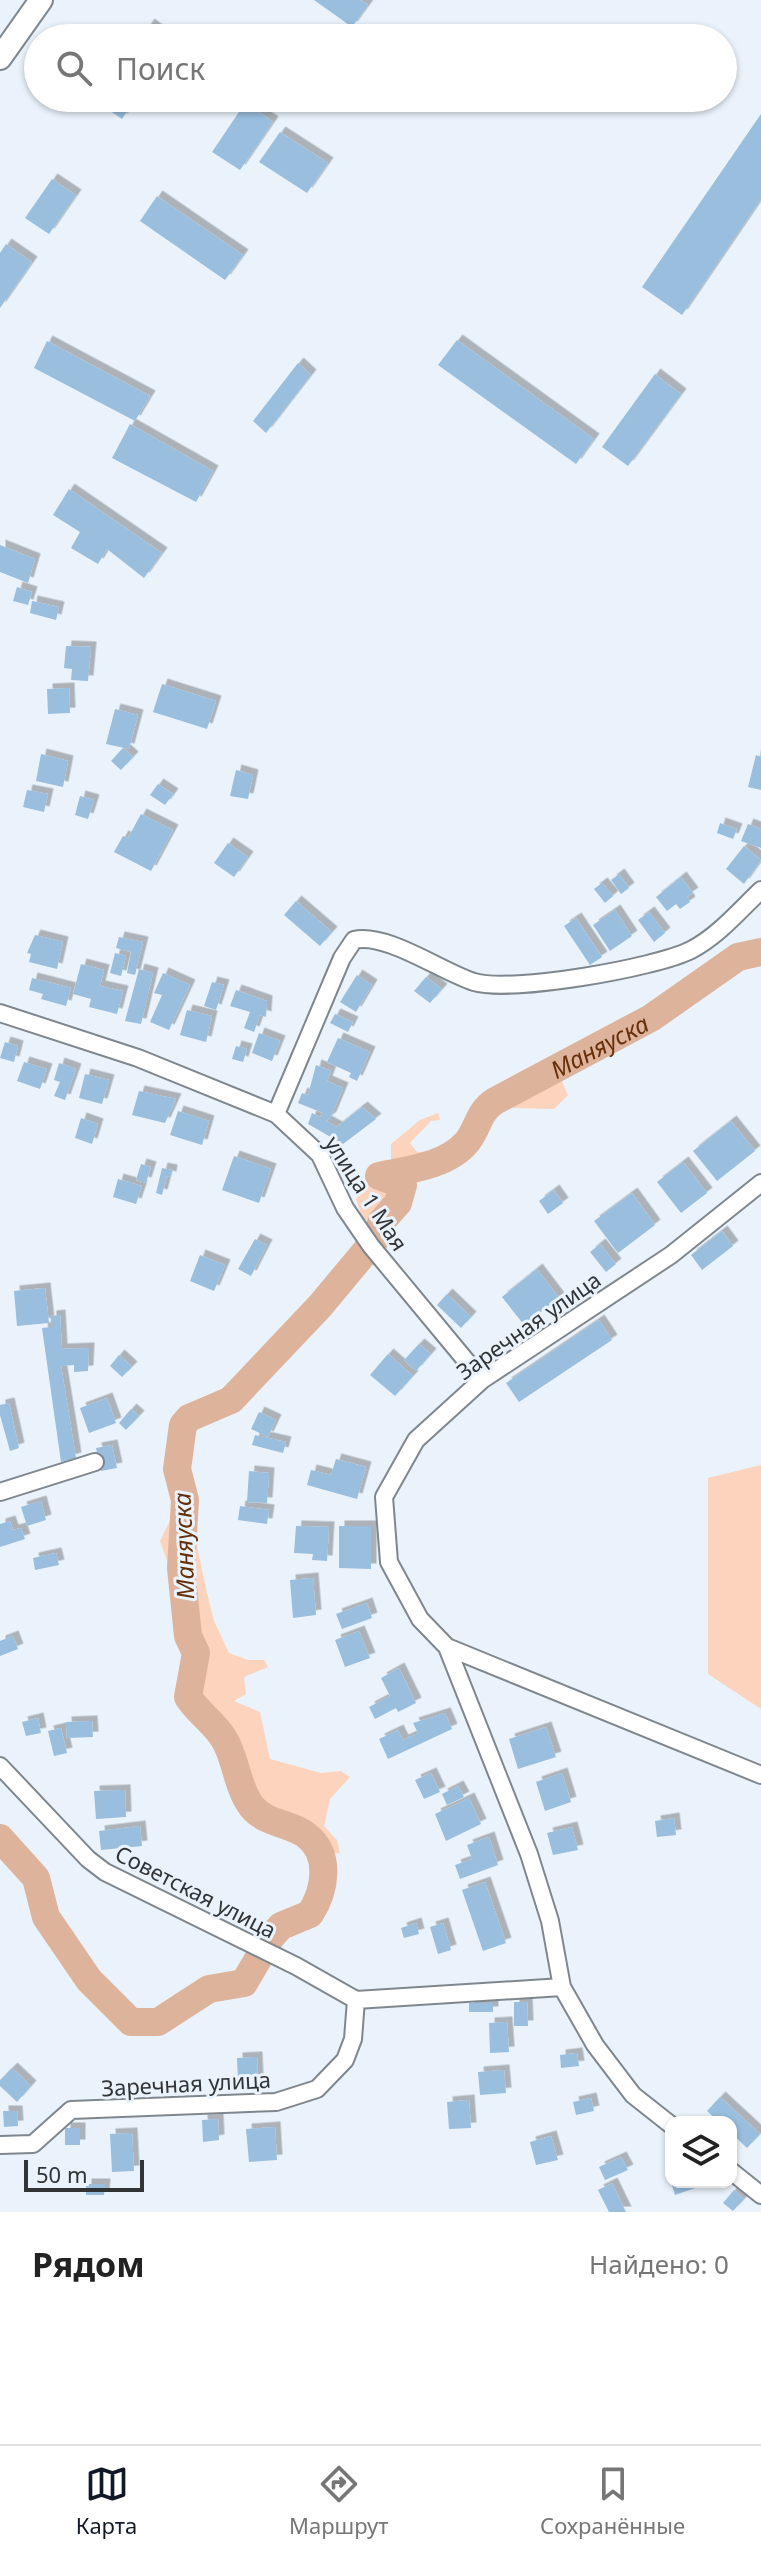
<!DOCTYPE html>
<html lang="ru">
<meta charset="utf-8">
<style>
body{margin:0;font-family:"Noto Sans",sans-serif;background:#f2f2f2;color:#222}
.controls{position:absolute;right:24px;bottom:24px;display:grid;overflow:hidden;border-radius:16px;box-shadow:0 2px 6px #0004}
.controls button{width:72px;height:72px;display:grid;place-items:center;padding:0;border:0;border-bottom:2px solid #e0e0e0;background:#fff;color:#222;font:40px sans-serif}
.scale{position:absolute;left:24px;bottom:20px;width:120px;box-sizing:border-box;padding-left:8px;border:4px solid #313437;border-top:0;font-size:22px;line-height:28px;white-space:nowrap;color:#313437;-webkit-text-stroke:6px #eaf3fb;paint-order:stroke}
.list{margin:0;padding:0;list-style:none}
h2{display:flex;justify-content:space-between;align-items:center;height:104px;margin:0;padding:0 32px;font-size:34px}
h2 small{font-size:26px;font-weight:400;color:#767676}
.icon{flex:none;width:44px;height:44px;fill:none;stroke:currentColor;stroke-width:2;stroke-linecap:round;stroke-linejoin:round}
.map{position:relative;flex:none;width:761px;height:2212px;overflow:hidden}
.search{position:absolute;background:#fff;box-shadow:0 2px 6px #0004;left:24px;right:24px;top:24px;height:88px;display:flex;align-items:center;gap:20px;box-sizing:border-box;padding:0 28px;border-radius:44px;color:#767676;font-size:30px}
.sheet{height:232px;background:#fff}
nav{display:flex;justify-content:space-around;align-items:center;box-sizing:border-box;height:112px;border-top:2px solid #e0e0e0;background:#fff;font-size:22px;color:#767676}
nav a{display:grid;justify-items:center;gap:4px}
nav .on{color:#111827}
.map>svg:first-child{display:block}
.green{fill:#fcd3bd}
.lines{fill:none;stroke-linecap:round;stroke-linejoin:round}
.river{stroke:#deb39b;stroke-width:28}
.building{fill:#99bede;filter:url(#shadow)}
.street-casing{stroke:#7e878e;stroke-width:20}
.secondary-casing{stroke:#7e878e;stroke-width:26}
.street{stroke:#fff;stroke-width:16}
.secondary{stroke:#fff;stroke-width:22}
.labels{text-anchor:middle;dominant-baseline:central;stroke-width:6;stroke-linejoin:round;paint-order:stroke}
.street-label{font-size:22px;fill:#313437;stroke:#eaf3fb}
.water-label{font-size:24px;font-style:italic;fill:#652f09;stroke:#eaf3fb}
</style>
<div class="map">
<svg width="761" height="2212" viewBox="0 0 761 2212">
<defs>
<filter id="shadow"><feDropShadow dx="5.5" dy="-5.5" stdDeviation="0" flood-color="#0004"/></filter>
</defs>
<rect width="100%" height="100%" fill="#eaf3fb"/>
<path class="green" d="M 554,1064 L 568,1095 L 554,1109 L 513,1108 L 506,1090 L 524,1073 Z
M 438,1113 L 440,1120 L 431,1121 L 410,1143 L 417,1152 L 436,1151 L 393,1171 L 387,1181 L 400,1181 L 397,1195 L 372,1224 L 362,1217 L 356,1199 L 375,1176 L 391,1163 L 391,1144 L 420,1120 Z
M 761,1465 L 761,1709 L 708,1674 L 708,1478 Z
M 197,1498 L 197,1546 L 206,1589 L 214,1621 L 229,1653 L 248,1660 L 264,1660 L 268,1667 L 244,1677 L 246,1694 L 234,1701 L 260,1712 L 270,1759 L 321,1773 L 341,1771 L 350,1777 L 330,1799 L 324,1826 L 337,1840 L 340,1853 L 320,1855 L 306,1829 L 267,1811 L 252,1795 L 195,1705 L 169,1566 L 160,1541 C 168,1524 177,1503 197,1498 Z"/>
<g class="lines">
<path class="river" id="s1" d="M 0,1838 L 36,1878 L 46,1917 L 89,1980 L 131,2022 L 158,2022 L 209,1989 L 244,1983 L 271,1937 L 281,1926 L 310,1914 C 325,1891 332,1855 306,1835 C 290,1823 266,1824 252,1807 C 237,1788 236,1758 224,1739 C 214,1722 198,1713 188,1697 L 196,1653 L 188,1636 L 181,1568 L 185,1500 L 177,1469 L 183,1425 L 189,1418 L 231,1400 L 320,1306 L 375,1240 L 382,1221 L 398,1203 L 403,1185 L 379,1176 C 407,1170 447,1166 467,1142 C 479,1127 478,1112 495,1101 L 651,1018 L 738,957 L 761,952"/>
</g>
<path class="building" d="M 314,0 L 360,0 L 368,5 L 352,27 Z
M 149,24 L 168,38 L 140,38 Z
M 100,98 L 136,98 L 122,119 L 97,102 Z
M 245,103 L 273,122 L 240,170 L 212,152 Z
M 761,114 L 761,199 L 682,315 L 642,287 Z
M 280,132 L 328,163 L 307,193 L 259,162 Z
M 52,179 L 76,195 L 49,234 L 25,218 Z
M 157,196 L 243,255 L 225,280 L 140,221 Z
M 6,244 L 32,262 L 0,308 L 0,253 Z
M 457,340 L 594,439 L 576,464 L 438,365 Z
M 47,341 L 150,396 L 135,421 L 34,368 Z
M 298,363 L 311,375 L 266,433 L 253,421 Z
M 655,374 L 681,394 L 628,466 L 602,447 Z
M 130,424 L 213,471 L 196,502 L 112,458 Z
M 69,489 L 162,553 L 144,578 L 107,549 L 98,564 L 71,548 L 80,532 L 53,515 Z
M 0,545 L 35,559 L 28,583 L 0,572 Z
M 17,587 L 32,592 L 28,605 L 13,601 Z
M 32,601 L 59,607 L 56,620 L 30,613 Z
M 66,646 L 91,647 L 88,681 L 71,680 L 72,669 L 64,668 Z
M 162,684 L 216,701 L 207,729 L 153,712 Z
M 69,688 L 70,713 L 48,714 L 47,689 Z
M 115,709 L 138,715 L 129,749 L 106,744 Z
M 123,748 L 133,757 L 121,770 L 111,761 Z
M 41,754 L 68,761 L 63,787 L 36,781 Z
M 756,755 L 761,757 L 761,790 L 748,787 Z
M 236,770 L 253,775 L 248,799 L 230,796 Z
M 158,784 L 173,794 L 165,805 L 150,795 Z
M 27,790 L 48,794 L 44,812 L 23,807 Z
M 80,796 L 94,800 L 88,819 L 75,815 Z
M 141,814 L 173,830 L 151,871 L 114,852 L 123,836 L 128,838 Z
M 720,823 L 737,829 L 733,839 L 717,833 Z
M 748,824 L 761,829 L 761,848 L 741,841 Z
M 228,843 L 248,857 L 234,877 L 214,863 Z
M 744,846 L 761,860 L 744,884 L 726,869 Z
M 619,874 L 629,888 L 621,894 L 611,880 Z
M 681,877 L 693,893 L 687,897 L 690,902 L 680,909 L 676,904 L 667,911 L 656,897 Z
M 602,883 L 613,896 L 605,903 L 594,889 Z
M 296,901 L 332,932 L 320,946 L 284,915 Z
M 615,910 L 632,936 L 610,951 L 593,925 Z
M 649,912 L 665,933 L 654,942 L 638,920 Z
M 576,918 L 602,957 L 590,965 L 564,926 Z
M 35,935 L 63,942 L 57,969 L 29,962 L 31,954 L 27,953 Z
M 119,937 L 143,942 L 135,975 L 127,973 L 131,952 L 116,948 Z
M 115,953 L 126,956 L 121,976 L 110,973 Z
M 81,964 L 104,970 L 100,986 L 123,991 L 117,1014 L 89,1007 L 91,999 L 73,994 Z
M 139,969 L 153,973 L 141,1024 L 125,1021 Z
M 163,973 L 190,985 L 169,1030 L 150,1022 L 162,995 L 154,993 Z
M 357,975 L 372,985 L 356,1012 L 340,1002 Z
M 426,977 L 442,989 L 430,1003 L 414,991 Z
M 32,978 L 71,988 L 66,1006 L 41,999 L 43,994 L 29,990 Z
M 212,982 L 224,985 L 216,1010 L 204,1006 Z
M 236,990 L 267,1001 L 266,1017 L 260,1015 L 254,1032 L 244,1028 L 250,1012 L 230,1006 Z
M 187,1010 L 212,1016 L 206,1042 L 180,1035 Z
M 335,1014 L 353,1022 L 348,1032 L 330,1023 Z
M 259,1033 L 280,1041 L 272,1061 L 252,1053 Z
M 338,1038 L 370,1052 L 357,1081 L 349,1077 L 351,1073 L 327,1062 Z
M 5,1042 L 18,1046 L 14,1062 L 0,1058 Z
M 236,1046 L 247,1049 L 243,1062 L 232,1059 Z
M 24,1062 L 47,1069 L 40,1089 L 17,1081 Z
M 59,1063 L 76,1069 L 65,1100 L 54,1096 L 60,1082 L 54,1080 Z
M 316,1065 L 331,1071 L 327,1081 L 343,1088 L 331,1117 L 326,1121 L 337,1127 L 362,1107 L 376,1119 L 343,1144 L 308,1124 L 312,1113 L 320,1117 L 323,1113 L 298,1103 L 302,1093 L 308,1095 Z
M 85,1074 L 109,1080 L 102,1104 L 79,1098 Z
M 139,1091 L 176,1099 L 165,1123 L 132,1115 Z
M 178,1111 L 209,1121 L 202,1145 L 170,1135 Z
M 81,1118 L 98,1124 L 92,1144 L 75,1138 Z
M 731,1121 L 755,1151 L 717,1181 L 693,1151 Z
M 234,1156 L 271,1169 L 259,1203 L 222,1190 Z
M 683,1162 L 707,1193 L 681,1213 L 657,1182 Z
M 141,1164 L 151,1167 L 146,1183 L 136,1180 Z
M 162,1168 L 172,1170 L 171,1177 L 167,1176 L 162,1195 L 156,1193 Z
M 118,1179 L 142,1186 L 136,1204 L 113,1197 Z
M 554,1190 L 563,1203 L 548,1214 L 539,1201 Z
M 632,1193 L 655,1225 L 618,1253 L 594,1221 Z
M 722,1231 L 733,1246 L 702,1270 L 691,1255 Z
M 255,1239 L 267,1245 L 251,1276 L 238,1269 Z
M 600,1244 L 616,1264 L 606,1272 L 590,1252 Z
M 200,1255 L 225,1265 L 214,1291 L 190,1281 Z
M 537,1269 L 559,1298 L 524,1325 L 502,1297 Z
M 45,1288 L 49,1323 L 17,1326 L 14,1291 Z
M 447,1294 L 471,1317 L 461,1328 L 437,1305 Z
M 60,1315 L 62,1349 L 89,1348 L 88,1371 L 74,1372 L 74,1365 L 61,1366 L 76,1458 L 61,1462 L 42,1328 L 51,1327 L 51,1316 Z
M 599,1320 L 612,1340 L 519,1402 L 506,1383 Z
M 419,1344 L 431,1354 L 416,1371 L 404,1360 Z
M 388,1354 L 413,1376 L 395,1396 L 370,1375 Z
M 119,1355 L 132,1367 L 122,1377 L 110,1366 Z
M 107,1398 L 116,1423 L 89,1433 L 80,1408 Z
M 9,1403 L 19,1448 L 10,1451 L 0,1415 L 0,1405 Z
M 131,1409 L 139,1416 L 126,1430 L 119,1423 Z
M 259,1412 L 276,1420 L 268,1437 L 251,1429 Z
M 255,1435 L 286,1442 L 283,1453 L 252,1445 Z
M 112,1445 L 117,1468 L 101,1471 L 96,1448 Z
M 336,1459 L 366,1467 L 357,1499 L 307,1485 L 311,1470 L 331,1475 Z
M 249,1471 L 269,1473 L 267,1503 L 247,1502 Z
M 41,1501 L 46,1520 L 27,1526 L 21,1507 Z
M 240,1506 L 269,1510 L 267,1524 L 238,1520 Z
M 10,1521 L 13,1530 L 21,1528 L 25,1539 L 0,1547 L 0,1524 Z
M 296,1526 L 329,1527 L 327,1561 L 312,1560 L 313,1554 L 294,1553 Z
M 339,1526 L 371,1526 L 371,1569 L 339,1568 Z
M 56,1553 L 59,1565 L 35,1570 L 33,1558 Z
M 313,1578 L 316,1615 L 293,1618 L 290,1580 Z
M 367,1603 L 372,1618 L 342,1629 L 336,1614 Z
M 359,1631 L 370,1658 L 345,1667 L 335,1640 Z
M 13,1636 L 18,1649 L 0,1656 L 0,1641 Z
M 399,1668 L 416,1703 L 398,1712 L 396,1708 L 375,1719 L 369,1707 L 390,1696 L 381,1678 Z
M 445,1713 L 452,1729 L 388,1759 L 379,1739 L 398,1730 L 403,1740 L 418,1733 L 413,1723 Z
M 38,1718 L 41,1733 L 26,1736 L 22,1722 Z
M 92,1721 L 93,1737 L 67,1738 L 66,1722 Z
M 546,1727 L 556,1757 L 518,1769 L 509,1739 Z
M 61,1728 L 67,1753 L 54,1756 L 48,1731 Z
M 431,1773 L 440,1792 L 424,1799 L 415,1780 Z
M 562,1773 L 571,1802 L 545,1811 L 536,1782 Z
M 458,1786 L 464,1797 L 447,1805 L 442,1794 Z
M 125,1790 L 126,1817 L 96,1819 L 94,1791 Z
M 469,1798 L 481,1824 L 446,1841 L 435,1814 Z
M 674,1818 L 676,1835 L 657,1837 L 655,1821 Z
M 140,1826 L 142,1846 L 101,1850 L 99,1831 Z
M 572,1827 L 578,1850 L 553,1855 L 547,1833 Z
M 489,1837 L 498,1865 L 460,1879 L 455,1865 L 472,1859 L 467,1845 Z
M 485,1882 L 506,1943 L 483,1951 L 462,1890 Z
M 416,1923 L 419,1934 L 404,1938 L 401,1928 Z
M 443,1923 L 451,1950 L 438,1954 L 430,1927 Z
M 514,2002 L 527,2002 L 528,2026 L 514,2026 Z
M 469,2003 L 493,2003 L 493,2012 L 469,2012 Z
M 507,2022 L 509,2052 L 490,2053 L 489,2023 Z
M 577,2053 L 579,2066 L 561,2068 L 560,2055 Z
M 257,2057 L 258,2082 L 238,2083 L 237,2058 Z
M 12,2068 L 31,2086 L 17,2102 L 0,2086 L 0,2080 Z
M 504,2070 L 506,2093 L 480,2095 L 478,2072 Z
M 720,2097 L 760,2134 L 747,2148 L 731,2133 L 731,2122 L 719,2122 L 707,2111 Z
M 591,2098 L 594,2111 L 576,2115 L 573,2102 Z
M 469,2100 L 471,2128 L 449,2129 L 447,2102 Z
M 3,2111 L 17,2111 L 18,2126 L 4,2127 Z
M 218,2119 L 219,2140 L 203,2142 L 202,2120 Z
M 275,2127 L 277,2160 L 249,2162 L 246,2129 Z
M 65,2128 L 80,2128 L 80,2145 L 65,2145 Z
M 132,2133 L 134,2171 L 112,2172 L 110,2134 Z
M 551,2136 L 558,2160 L 536,2165 L 530,2142 Z
M 621,2157 L 628,2170 L 605,2180 L 599,2167 Z
M 671,2182 L 696,2182 L 698,2187 L 675,2195 Z
M 612,2183 L 626,2212 L 609,2212 L 598,2190 Z
M 86,2184 L 105,2184 L 104,2195 L 86,2195 Z
M 734,2190 L 744,2199 L 733,2211 L 723,2203 Z"/>
<g class="lines">
<g class="street-casing">
<path id="street" d="M 0,1013 L 138,1058 L 276,1114 L 320,1155 L 345,1208 L 371,1246 L 482,1380
M 276,1114 L 342,958 L 354,940 C 386,932 442,972 474,982 C 512,993 655,968 691,950 C 718,936 740,910 761,890
M 0,1492 L 95,1462
M 447,1647 L 761,1775
M 0,1766 L 88,1859 L 105,1872 L 296,1966 L 356,2000
M 671,2125 L 633,2095 L 595,2045 L 562,1987 L 550,1921 L 529,1854 L 447,1647 L 420,1619 L 389,1562 L 384,1497 L 416,1440 L 482,1380 L 671,1255 L 761,1183
M 0,2145 L 33,2144 L 71,2110 L 276,2102 L 317,2089 L 345,2060 L 353,2039 L 356,2000 L 562,1987
M 731,2171 L 761,2195"/>
</g>
<g class="secondary-casing">
<path id="secondary" d="M 0,58 L 41,0"/>
</g>
<use href="#street" class="street"/>
<use href="#secondary" class="secondary"/>
</g>
<g class="labels">
<g class="street-label">
<text transform="translate(367 1193) rotate(57)">улица 1 Мая</text>
<text transform="translate(528 1325) rotate(-35)">Заречная улица</text>
<text transform="translate(196 1891) rotate(27)">Советская улица</text>
<text transform="translate(186 2083) rotate(-3)">Заречная улица</text>
</g>
<g class="water-label">
<text stroke="none"><textPath href="#s1" startOffset="1630">Маняуска</textPath></text>
<text transform="translate(183 1546) rotate(-92)">Маняуска</text>
</g>
</g>
</svg>
<div class="controls">
<button><svg class="icon" aria-label="layers" viewBox="0 0 24 24"><path d="M12 4l9 5-9 5-9-5zM3 14l9 5 9-5"/></svg></button>
</div>
<div class="scale">50 m</div>
<div class="search"><svg class="icon" aria-label="search" viewBox="0 0 24 24"><circle cx="10" cy="10" r="6"/><path d="M15 15l6 6"/></svg>Поиск</div>
</div>
<section class="sheet">
<h2>Рядом<small>Найдено: 0</small></h2>
<ul class="list">
</ul>
</section>
<nav>
<a class="on"><svg class="icon" aria-label="map" viewBox="0 0 24 24"><path d="M3 6l6-2 6 2 6-2v14l-6 2-6-2-6 2zM9 4v14M15 6v14"/></svg>Карта</a>
<a><svg class="icon" aria-label="directions" viewBox="0 0 24 24"><path d="M12 3l9 9-9 9-9-9zM9 14v-3h6M13 9l2 2-2 2"/></svg>Маршрут</a>
<a><svg class="icon" aria-label="saved" viewBox="0 0 24 24"><path d="M7 4h10v16l-5-4-5 4z"/></svg>Сохранённые</a>
</nav>
